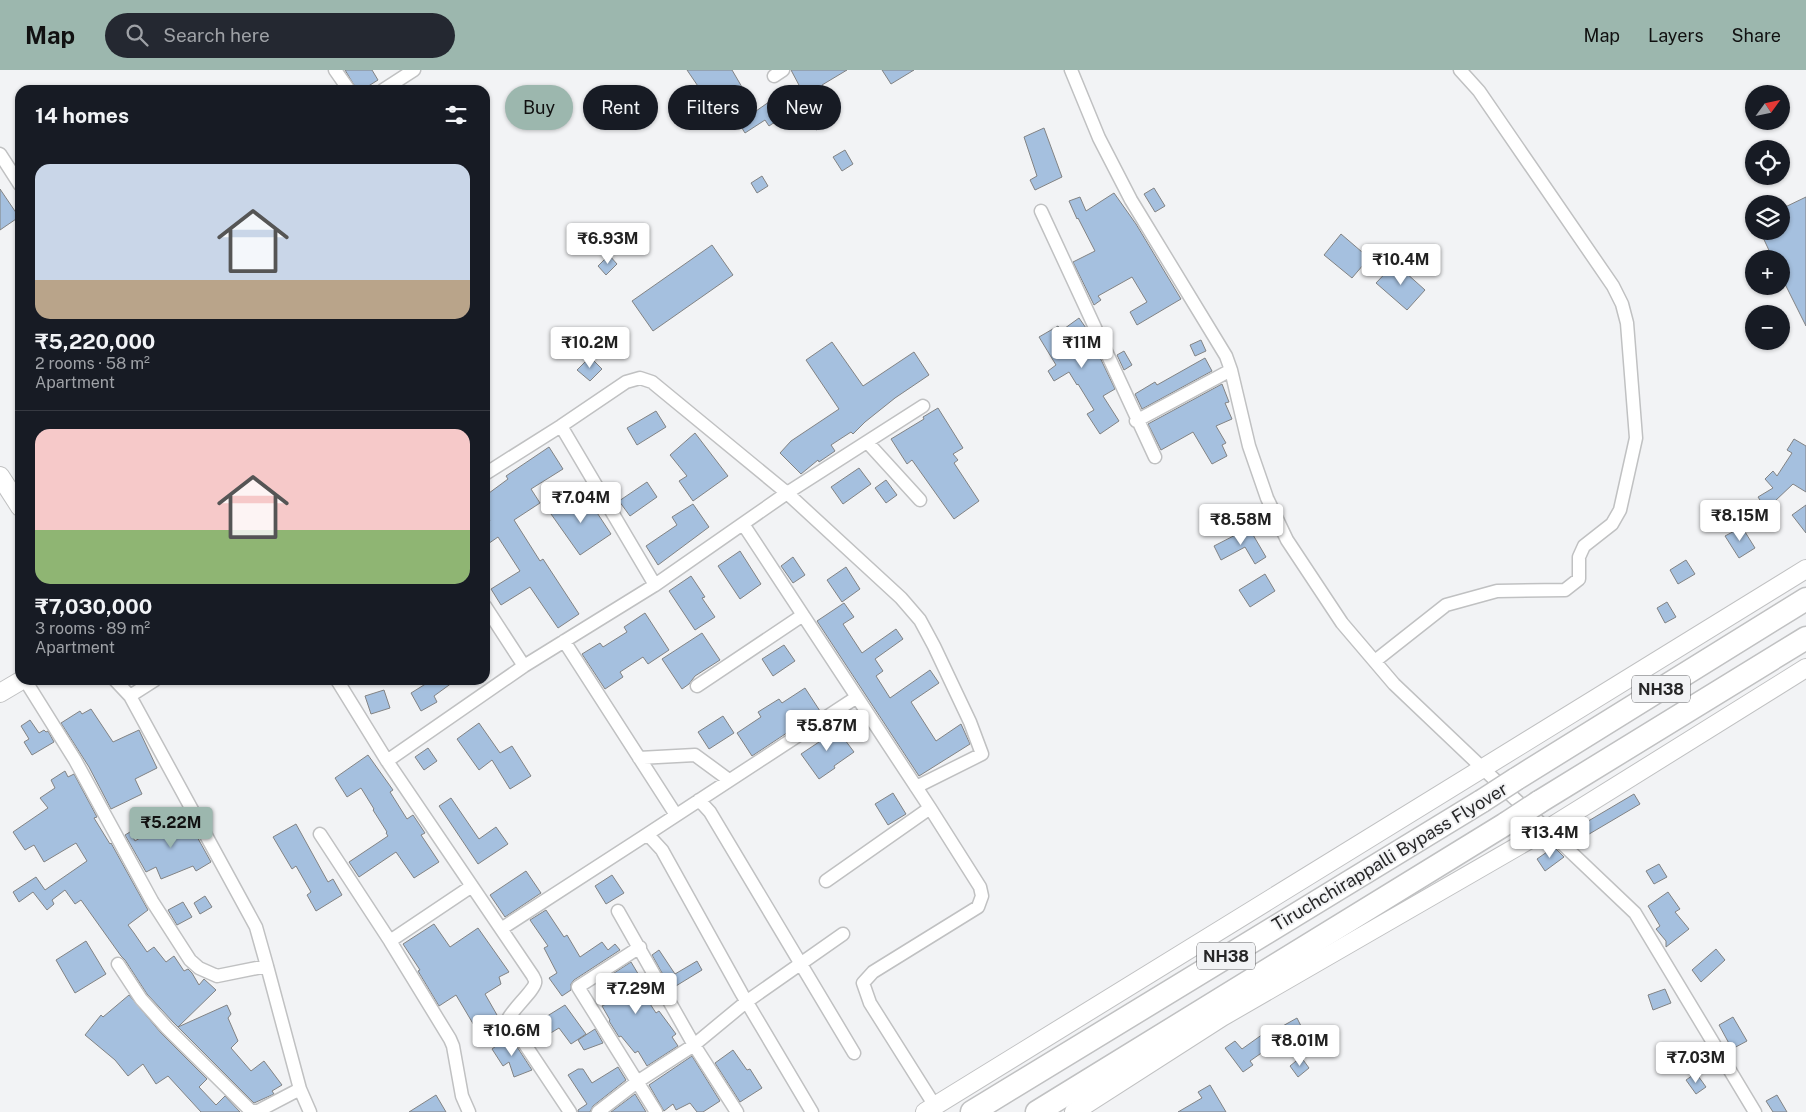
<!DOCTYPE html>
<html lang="en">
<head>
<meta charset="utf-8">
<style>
  body { margin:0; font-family:"Public Sans",sans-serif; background:#242831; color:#f1f3f6; height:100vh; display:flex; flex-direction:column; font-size:19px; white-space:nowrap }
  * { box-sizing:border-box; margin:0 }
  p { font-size:16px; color:#9ea1a6 }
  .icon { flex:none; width:28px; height:28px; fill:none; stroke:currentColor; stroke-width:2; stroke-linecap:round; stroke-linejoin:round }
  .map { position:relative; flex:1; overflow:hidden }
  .side { position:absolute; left:15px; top:15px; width:475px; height:600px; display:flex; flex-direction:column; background:#171b24; border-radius:15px; box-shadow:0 1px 4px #0004 }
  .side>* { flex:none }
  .hud { position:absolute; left:505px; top:15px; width:475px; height:45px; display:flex; gap:10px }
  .needle { width:32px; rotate:57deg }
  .controls { position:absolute; left:1745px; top:15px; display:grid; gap:10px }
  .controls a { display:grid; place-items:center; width:45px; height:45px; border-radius:50%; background:#171b24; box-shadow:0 1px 4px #0004; font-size:25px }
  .price { position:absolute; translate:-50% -42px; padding:0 11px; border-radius:5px; background:#fff; color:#222; font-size:16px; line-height:32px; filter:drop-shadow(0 1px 2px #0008) }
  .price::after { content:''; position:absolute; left:50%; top:30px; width:15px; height:11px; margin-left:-8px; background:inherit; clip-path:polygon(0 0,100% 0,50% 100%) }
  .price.selected { background:#9cb7ae; color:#111 }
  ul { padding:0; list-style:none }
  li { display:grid; align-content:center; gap:10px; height:265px; padding:0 20px }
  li+li { border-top:1px solid #363941 }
  li span { display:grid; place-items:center; height:155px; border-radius:15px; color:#555 }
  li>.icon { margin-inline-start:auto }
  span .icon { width:90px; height:90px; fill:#fffc; stroke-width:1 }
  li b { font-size:21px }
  h2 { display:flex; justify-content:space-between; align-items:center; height:60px; padding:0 20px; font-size:21px }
  .pill { padding:0 18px; border-radius:22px; background:#171b24; box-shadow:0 1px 4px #0004; font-size:18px; line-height:45px }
  .pill.selected { background:#9cb7ae; color:#111 }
  header { display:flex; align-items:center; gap:30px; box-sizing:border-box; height:70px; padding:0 25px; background:#9cb7ae; color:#111 }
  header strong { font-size:24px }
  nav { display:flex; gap:28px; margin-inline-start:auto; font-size:18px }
  .search { width:350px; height:45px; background:#242831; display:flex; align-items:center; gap:12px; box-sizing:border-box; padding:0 18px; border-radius:28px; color:#9ea1a6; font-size:19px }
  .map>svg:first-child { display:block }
</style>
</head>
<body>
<header>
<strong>Map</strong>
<div class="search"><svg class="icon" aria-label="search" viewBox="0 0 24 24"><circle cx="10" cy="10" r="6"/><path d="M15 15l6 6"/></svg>Search here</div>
<nav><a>Map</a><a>Layers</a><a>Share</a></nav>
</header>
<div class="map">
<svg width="1806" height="1042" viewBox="0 0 1806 1042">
  <rect width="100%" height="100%" fill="#f2f3f5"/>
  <path fill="#a5c0df" stroke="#828384" d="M345,0h27l6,10 -16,10h-5z
    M687,0h45l24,41 23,-16 1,2 20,-10 -9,-17h56l-25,15 4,7 -14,8 15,24 -11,6 -13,-22 -11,6 -1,-3 -22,15 -4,-6 -20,13 -15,-24 -9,7 -7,-10 -13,9 -6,-9 11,-8z
    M882,0h32l-23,14z
    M637,19l6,10 -18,11 -7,-10z
    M1044,58l18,49 -27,13 -5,-10 7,-4 -13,-39z
    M845,80l8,14 -11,7 -9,-14z
    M762,106l6,10 -11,7 -6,-10z
    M1154,118l11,18 -10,6 -11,-18z
    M0,119l19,28 -19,13z
    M1114,123l22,31 45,75 -44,26 -7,-13 17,-10 -15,-25 -34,19 3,4 -7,5 -21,-43 22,-11 -17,-33 -1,1 -8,-18 11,-4 6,14z
    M1806,127v129l-25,-50v-17h-8l-13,-28h21v-22z
    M1341,164l28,24 -17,20 -28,-23z
    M712,175l21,30 -80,56 -21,-30z
    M609,185l8,9 -11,11 -8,-9z
    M1395,193l30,27 -18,20 -31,-27z
    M1079,248l7,10 -2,2 11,17 20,42 -12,7 16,25 -19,13 -13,-20 7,-4 -16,-26 -1,1 -8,-13 -15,9 -6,-10 8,-6 -17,-28 19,-11 3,5z
    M1201,270l5,11 -11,5 -5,-11z
    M832,272l31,44 51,-34 15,23 -34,23 -30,24 -12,12 -2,-2 -20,13 4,6 -16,11 -1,-2 -17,14 -21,-21 11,-12 48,-32 -33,-49z
    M1124,281l8,14 -8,5 -7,-15z
    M590,287l12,12 -12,12 -13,-11z
    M1205,288l7,13 -70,38 -7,-15 20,-12 2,3z
    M1222,314l7,18 -4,1 7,16 -16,7 10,17 -4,2 5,11 -15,8 -19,-32 -32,18 -13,-26z
    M938,338l25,40 -10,6 5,6 -4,3 25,38 -25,18 -42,-59 -5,4 -16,-25 33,-20 -1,-2z
    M656,341l10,16 -29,18 -10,-17z
    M695,363l33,43 -35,25 -14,-20 8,-5 -17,-21z
    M1794,369l12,7v46l-13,-8 -18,17 4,7 -10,6 -11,-17 15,-9 -8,-9 8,-8 4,5 15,-23 -5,-3z
    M549,377l14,22 -32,20 9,14 -26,17 26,41 3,-2 36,55 -21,14 -28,-41 -29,18 -10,-16 29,-18 -22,-34 -13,9v-22l5,-3 -5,-9v-16l23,-17 -2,-3z
    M859,398l12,16 -28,20 -12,-17z
    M886,410l11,15 -11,8 -11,-15z
    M647,412l10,15 -27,19 -11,-15z
    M584,423l27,41 -31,21 -29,-41z
    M693,434l16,23 -51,38 -12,-19 31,-21 -5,-8z
    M1806,435v28l-14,-18z
    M1742,457l13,21 -16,10 -14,-22z
    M1249,458l17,29 -11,7 -10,-17 -24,13 -7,-14z
    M740,481l21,33 -21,15 -22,-33z
    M793,487l12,18 -12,8 -12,-17z
    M1686,490l9,14 -17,10 -8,-14z
    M846,497l14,22 -18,13 -15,-22z
    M1265,504l10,17 -25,16 -11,-17z
    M691,506l14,21 -3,1 13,19 -20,13 -26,-39z
    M1667,532l9,15 -11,6 -8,-15z
    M844,533l10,14 -11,7 19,29 34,-24 7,10 -28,20 8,12 -7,5 14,22 40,-28 9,13 -28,19 25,39 25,-17 9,20 -51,32 -102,-155z
    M645,543l24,37 -21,14 -5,-7 -23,15 3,5 -18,12 -23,-35 18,-11 3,4 24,-15 -3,-5z
    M702,563l18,27 -25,16 -6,8 -7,5 -20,-30z
    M784,575l11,16 -22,15 -11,-17z
    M432,610h24l-22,16 3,6 -16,9 -10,-18z
    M805,618l15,23 -68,45 -15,-23 24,-16 -3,-5 21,-13 3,4z
    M384,620l6,18 -19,6 -6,-18z
    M91,639l22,33 26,-12 18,38 -22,11 7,15 -31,15 -22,-42 -28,-44 19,-12 2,3z
    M723,646l11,17 -25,16 -11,-17z
    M30,650l9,13 5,-3 2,2 2,-1 6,11 -22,13 -8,-13 5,-3 -8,-13z
    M479,653l21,30 12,-7 19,30 -21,13 -18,-29 -13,10 -22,-31z
    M829,655l4,5 3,-2 18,24 -20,14 1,2 -16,11 -18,-25 18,-12 -5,-7z
    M428,678l9,13 -13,9 -9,-13z
    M368,685l25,35 -3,2 17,27 6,-4 12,18 -4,2 18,27 -25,16 -18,-26 -37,25 -10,-15 39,-26 -2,-3 1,-1 -14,-22 1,-1 -13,-21 -14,9 -12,-19z
    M65,701l3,6 6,-3 23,43 -3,1 16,26 1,-1 37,67 -20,15 6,8 13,19 7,-5 12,15 8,-6 10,15 4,-2 4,4 7,12 5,-6 12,11 -38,37 49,-22 4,9 -3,4 10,23 -7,7 20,23 13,-10 18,24 -10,6 2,3 -20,9 -81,-81 -26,-28 -22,-34 -4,-4 -40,-56 -6,4 -10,-14 -13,10 2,4 -7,6 -14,-18 -14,10 -6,-10 23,-15 9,13 42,-29 -11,-18 -32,19 -10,-17 -9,5 -12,-18 35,-24 -8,-10 15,-10 -4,-8z
    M893,723l13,21 -18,11 -13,-21z
    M1634,724l6,10 -66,39 -6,-10z
    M451,728l28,41 17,-12 12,17 -30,20 -39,-58z
    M185,745l26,47 -15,9 -3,-5 -32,13 -5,-12 -10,5 -21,-37 5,-3 5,9 13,-8 2,3z
    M296,754l32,58 5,-3 9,16 -26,16 -9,-16 4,-3 -15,-26 -4,3 -19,-32z
    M1554,777l10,10 -19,14 -8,-12z
    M1659,794l8,13 -13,7 -8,-13z
    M526,801l15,22 -36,24 -15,-22z
    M612,805l12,18 -18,11 -11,-18z
    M1668,822l12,17 -5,3 14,17 -23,18v-6l-10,-12 4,-3 -12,-20z
    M205,826l7,11 -12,7 -6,-11z
    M183,832l9,15 -15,8 -9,-15z
    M546,840l18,27 3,-2 13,22 22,-15 6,8 7,-6 5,6 -46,30 -3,4v6l-9,6 -13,-18 8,-5 -13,-25 4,-2 -18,-26z
    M434,854l16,23 28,-19 31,44 -10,5 2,7 -16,10 12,21 -22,12 -19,-32 -17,11 -21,-35 2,-1 -17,-26z
    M86,871l20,33 -31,19 -19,-33z
    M1716,879l9,11 -24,22 -9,-12z
    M659,880l16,24 22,-13 5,9 -31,19 -19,-34z
    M631,892l15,25 -5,3 15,23 3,-2 17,23 -4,3 6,9 -31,20 -9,-15 -3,2 -14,-17 -2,1 -10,-16 1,-1 -8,-14 6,-3 -11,-19z
    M1665,919l6,14 -18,7 -5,-15z
    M129,925l32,38 46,46 -8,8 17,18 9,-9 15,16h-39l-33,-36 -12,8 -13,-20 -15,12 -13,-16 -30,-25 16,-20 2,2z
    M565,935l21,29 -15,10 -12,-16 -15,9 -8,-14z
    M1733,947l14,24 -15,8 -13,-24z
    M1297,948l10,20 -14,8 -6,-11 -37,26 3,4 -10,7 -18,-24 10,-7 7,8 28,-20 2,3z
    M595,959l8,14 -19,7 -6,-10z
    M510,966l22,34 -18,7 -5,-15 -6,4 -11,-17z
    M733,980l14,20 3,-1 12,19 -22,14 -25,-39z
    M692,986l28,45 -17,11h-6l-7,-9 -14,7 -3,-6 -9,7 -15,-26z
    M1301,987l8,11 -11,9 -8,-11z
    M618,997l8,13 -33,26 -3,6h-12v-2l9,-6 -19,-29 10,-6h5l9,14z
    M1696,1003l10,14 -10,7 -10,-14z
    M1210,1015l16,27h-48l24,-14 -4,-6z
    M635,1024l11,18h-35z
    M436,1025l10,17h-37z
    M1777,1025l10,17h-14l-7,-11z"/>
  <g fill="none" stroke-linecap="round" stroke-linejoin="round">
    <g stroke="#c0c1c2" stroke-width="15">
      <path id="street" d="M335,0l14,20
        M1071,0l28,68 32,62 95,156 5,14 18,76 18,52 20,42 55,83 52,61 241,229 120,199
        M774,6l9,-6
        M383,20l31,-20
        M0,84l20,31
        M1041,141l114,246
        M1136,351l95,-51
        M561,356l94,159
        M868,373l52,57
        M485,404l76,-48 65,-44 14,-4 12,4 135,111 114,105 19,22 14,26 36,76 12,32 -66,33
        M743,454l187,284 50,79 2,9 -4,11 -105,65 -10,11 7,20 65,103
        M485,536l39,60
        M564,571l112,174
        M1375,591l71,-56 51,-14 68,-1 14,-11v-22l5,-11 28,-22 8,-14 16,-72 -9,-115 -5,-19 -9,-18 -134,-195 -19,-21
        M25,610l50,80 77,141 38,59 9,8 18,8 50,-10 33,123 10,23
        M115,610l15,16 25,-16
        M337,610l50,81 146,215c1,3 3,4 2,7 -1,7 -22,26 -27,36l62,93
        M697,616l106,-71
        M130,626l126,231 11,39
        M639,688l56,-3 34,25
        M387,691l137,-95 131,-81 132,-92 136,-87
        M699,730l11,12 144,241
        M320,764l70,107 60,98 3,7 9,50 7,16
        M643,767l214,-140
        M826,811l104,-73
        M618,841l76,134 43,67
        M501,859l142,-92h7l12,13 80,144 70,118
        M390,871l82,-55
        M640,877l-62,40 78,125
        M118,894l23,35 26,29 84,83h7l42,-22
        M598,1042l39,-30 57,-37 52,-43 97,-68"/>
    </g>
    <g stroke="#c0c1c2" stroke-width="20">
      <path id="secondary" d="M0,406l20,31
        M0,623l22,-13
        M925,1042l881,-543
        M1074,1042l148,-95 324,-187 260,-162"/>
    </g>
    <g stroke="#c0c1c2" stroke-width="25">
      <path id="highway" d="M1516,709l290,-180
        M1539,732l267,-164
        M972,1042l510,-311
        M1037,1042l470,-289"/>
    </g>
    <use href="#street" stroke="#fff" stroke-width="12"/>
    <use href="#secondary" stroke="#fff" stroke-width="18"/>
    <use href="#highway" stroke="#fff" stroke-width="22"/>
    <g stroke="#c0c1c2" stroke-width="25" stroke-linecap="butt">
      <path id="highway-bridge" d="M1482,731l34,-22
        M1507,753l32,-21"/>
    </g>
    <use href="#highway-bridge" stroke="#fff" stroke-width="22"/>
  </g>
  <g text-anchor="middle" stroke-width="4" stroke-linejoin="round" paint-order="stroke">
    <g fill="#f2f3f5" stroke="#646466" stroke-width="1">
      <rect x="1632" y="605.5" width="58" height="27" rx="4"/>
      <rect x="1197" y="872.5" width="58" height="27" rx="4"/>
    </g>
    <g font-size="16" font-weight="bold" fill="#272728">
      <text x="1661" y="625">NH38</text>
      <text x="1226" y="892">NH38</text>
    </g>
    <g font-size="18" fill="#272728" stroke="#f2f3f5">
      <text transform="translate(1390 787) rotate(-31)" y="6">Tiruchchirappalli Bypass Flyover</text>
    </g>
  </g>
</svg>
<div class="controls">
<a><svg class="needle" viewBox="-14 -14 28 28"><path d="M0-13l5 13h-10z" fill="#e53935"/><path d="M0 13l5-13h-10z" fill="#9ea1a6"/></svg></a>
<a><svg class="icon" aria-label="locate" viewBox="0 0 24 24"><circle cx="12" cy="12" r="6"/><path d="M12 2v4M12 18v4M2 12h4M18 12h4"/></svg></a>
<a><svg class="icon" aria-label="layers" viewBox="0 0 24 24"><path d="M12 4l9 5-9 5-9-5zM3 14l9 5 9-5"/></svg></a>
<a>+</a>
<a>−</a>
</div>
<b class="price" style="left:608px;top:195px">₹6.93M</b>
<b class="price" style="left:1401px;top:216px">₹10.4M</b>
<b class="price" style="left:590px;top:299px">₹10.2M</b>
<b class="price" style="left:1082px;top:299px">₹11M</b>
<b class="price" style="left:581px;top:454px">₹7.04M</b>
<b class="price" style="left:1740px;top:472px">₹8.15M</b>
<b class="price" style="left:1241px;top:476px">₹8.58M</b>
<b class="price" style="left:827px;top:682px">₹5.87M</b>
<b class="price selected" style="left:171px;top:779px">₹5.22M</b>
<b class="price" style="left:1550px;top:789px">₹13.4M</b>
<b class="price" style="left:636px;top:945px">₹7.29M</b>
<b class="price" style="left:512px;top:987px">₹10.6M</b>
<b class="price" style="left:1300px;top:997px">₹8.01M</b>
<b class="price" style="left:1696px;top:1014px">₹7.03M</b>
<div class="hud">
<a class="pill selected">Buy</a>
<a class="pill">Rent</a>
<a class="pill">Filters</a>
<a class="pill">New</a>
</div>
<section class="side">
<h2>14 homes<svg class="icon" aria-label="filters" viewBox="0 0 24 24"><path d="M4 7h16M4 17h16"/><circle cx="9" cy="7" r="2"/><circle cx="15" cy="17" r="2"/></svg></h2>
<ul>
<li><span style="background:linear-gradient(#c9d6e8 75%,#b9a48a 0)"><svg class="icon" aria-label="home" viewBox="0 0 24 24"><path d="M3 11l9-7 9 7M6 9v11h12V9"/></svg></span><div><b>₹5,220,000</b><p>2 rooms · 58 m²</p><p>Apartment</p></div></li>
<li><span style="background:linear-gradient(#f6c9c9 65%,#8fb573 0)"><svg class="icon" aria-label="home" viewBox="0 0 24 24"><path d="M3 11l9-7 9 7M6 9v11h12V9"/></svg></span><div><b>₹7,030,000</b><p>3 rooms · 89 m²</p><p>Apartment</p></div></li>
</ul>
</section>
</div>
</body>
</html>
